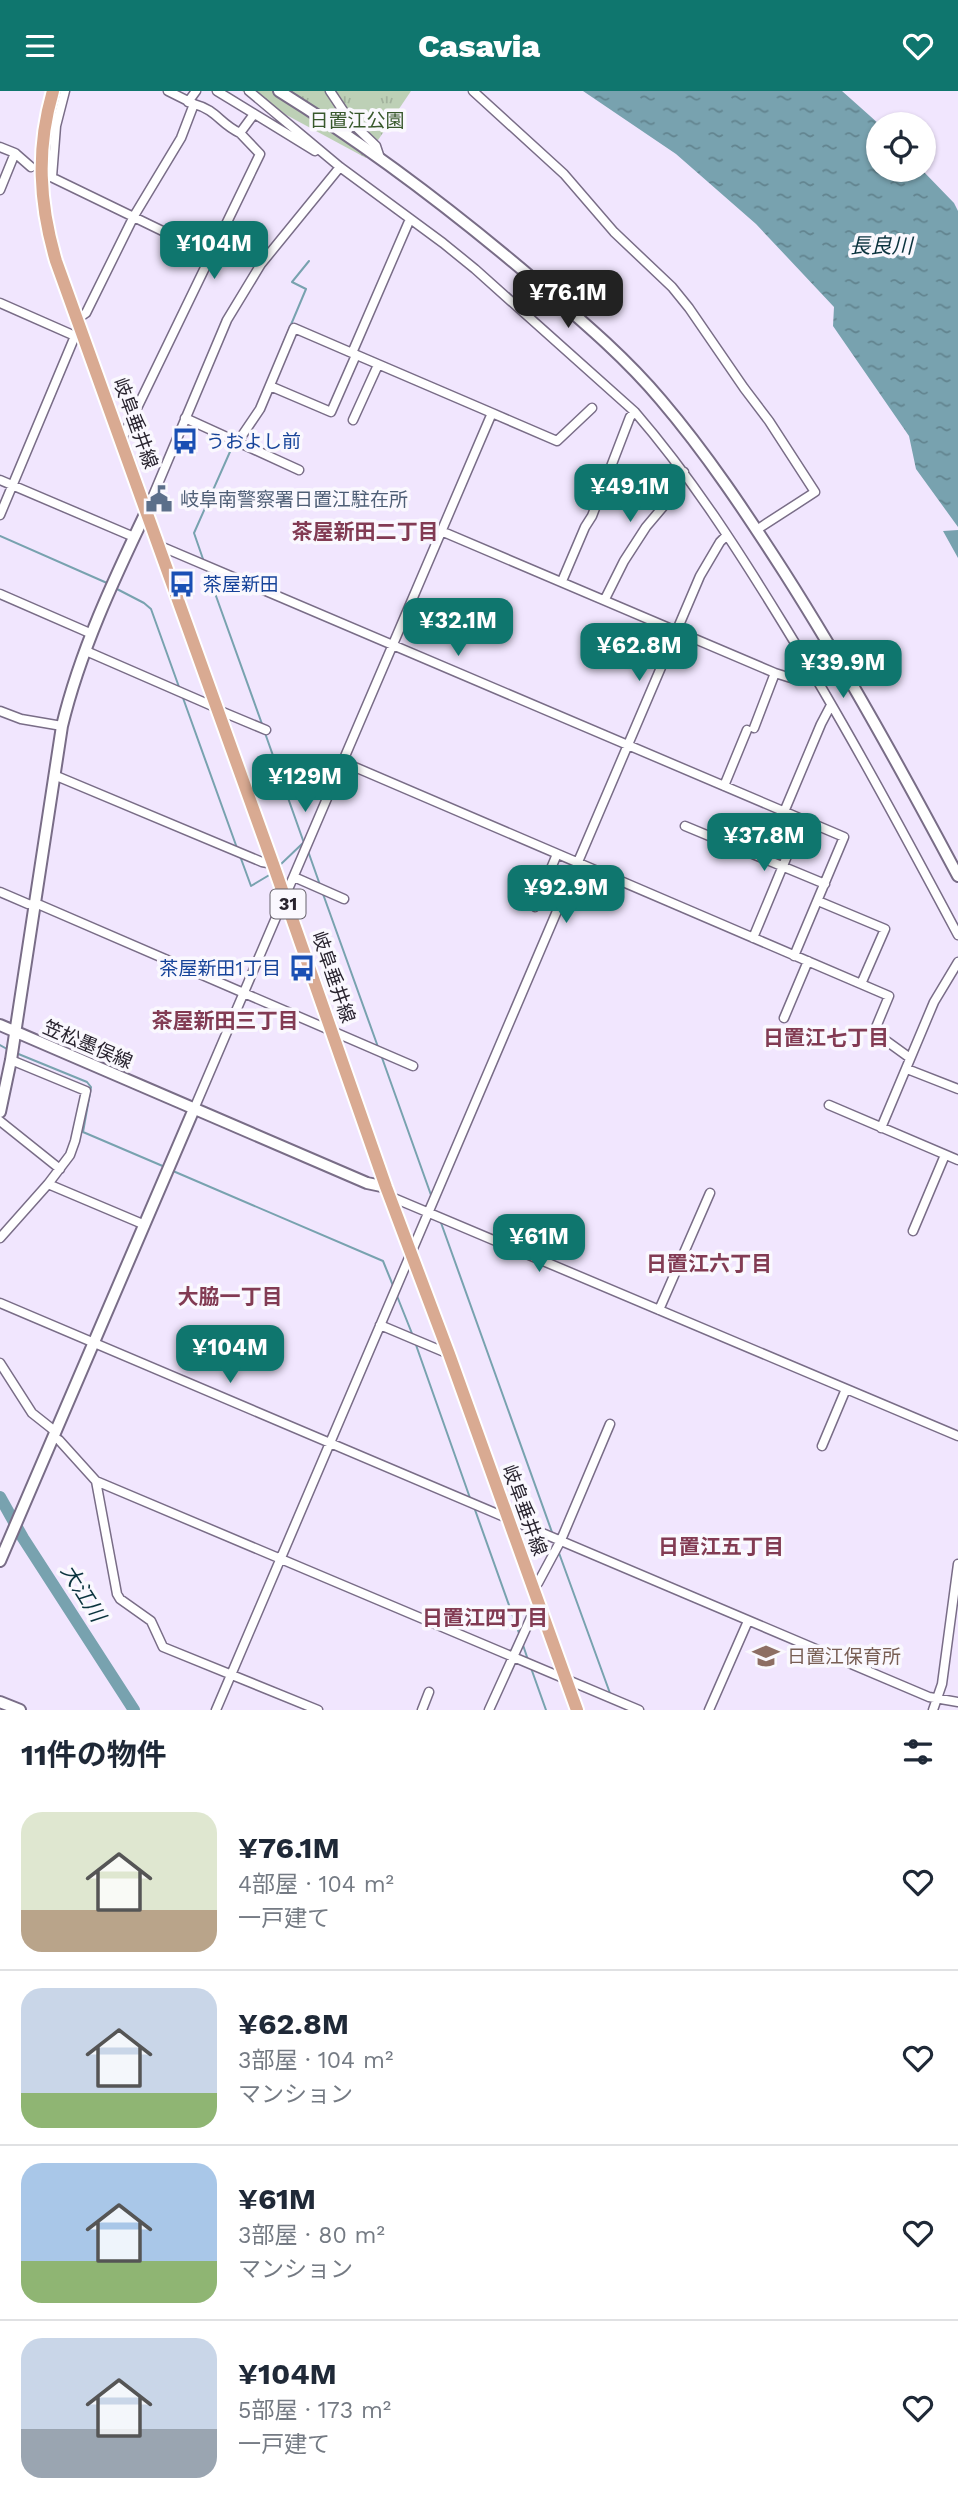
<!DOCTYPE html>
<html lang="ja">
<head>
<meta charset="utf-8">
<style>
  body { margin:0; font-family:"Work Sans","Noto Sans JP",sans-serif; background:#f2f2f3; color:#1f2937; height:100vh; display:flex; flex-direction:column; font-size:26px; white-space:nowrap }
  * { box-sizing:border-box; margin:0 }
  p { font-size:23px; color:#747a83 }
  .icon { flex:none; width:38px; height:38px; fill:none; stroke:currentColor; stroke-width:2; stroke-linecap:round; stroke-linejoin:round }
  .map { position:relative; height:1619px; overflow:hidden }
  .drawer { display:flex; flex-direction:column; background:#fff; flex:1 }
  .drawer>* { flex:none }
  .buttons { position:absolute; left:866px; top:21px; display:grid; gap:14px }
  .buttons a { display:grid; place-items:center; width:70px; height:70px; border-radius:50%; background:#fff; box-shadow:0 2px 5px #0004; font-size:35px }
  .price { position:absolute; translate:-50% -60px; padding:0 16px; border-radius:14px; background:#0f766e; color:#fff; font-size:23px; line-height:46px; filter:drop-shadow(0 2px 4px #0008) }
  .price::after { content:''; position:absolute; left:50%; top:42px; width:21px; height:16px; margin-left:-10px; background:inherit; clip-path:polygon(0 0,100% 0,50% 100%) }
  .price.on { background:#222; color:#fff }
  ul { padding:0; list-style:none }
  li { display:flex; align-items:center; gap:21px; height:175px; padding:0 21px }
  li+li { border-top:2px solid #e0e1e3 }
  li span { display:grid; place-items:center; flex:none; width:196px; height:140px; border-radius:21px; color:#555 }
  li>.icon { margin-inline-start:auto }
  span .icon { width:84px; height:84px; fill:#fffc; stroke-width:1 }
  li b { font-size:30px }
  h2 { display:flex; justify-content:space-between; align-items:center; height:84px; padding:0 21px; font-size:30px }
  header { display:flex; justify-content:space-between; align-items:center; height:91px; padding:0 21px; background:#0f766e; color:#fff; font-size:32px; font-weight:800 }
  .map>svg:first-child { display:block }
</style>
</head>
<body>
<header><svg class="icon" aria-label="menu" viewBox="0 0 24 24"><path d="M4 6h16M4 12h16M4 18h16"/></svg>Casavia<svg class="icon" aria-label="heart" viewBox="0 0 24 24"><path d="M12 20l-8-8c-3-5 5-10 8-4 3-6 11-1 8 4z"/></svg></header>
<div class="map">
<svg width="958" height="1619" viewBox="0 0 958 1619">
  <defs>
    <pattern id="park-tufts" width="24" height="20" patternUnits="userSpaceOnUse" patternTransform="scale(1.75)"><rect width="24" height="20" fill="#bdd0b6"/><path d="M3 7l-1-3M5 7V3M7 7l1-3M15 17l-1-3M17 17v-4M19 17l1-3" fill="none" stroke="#a2b29d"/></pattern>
    <pattern id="water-ripples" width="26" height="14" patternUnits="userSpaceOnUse" patternTransform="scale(1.75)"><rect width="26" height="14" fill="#78a2af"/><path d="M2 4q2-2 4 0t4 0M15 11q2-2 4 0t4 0" fill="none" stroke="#62848f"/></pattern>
  </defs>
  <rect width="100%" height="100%" fill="#f1e6fe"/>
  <path fill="url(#park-tufts)" d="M242,0h169l-45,67z"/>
  <path fill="url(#water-ripples)" d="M583,0h259l37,33 -1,46h44l32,33 4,8v316l-42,-58 -7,-33 -76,-110 1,-19 -78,-83 -80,-70z
    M958,439v28l-15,-27z"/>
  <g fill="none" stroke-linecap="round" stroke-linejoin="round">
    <path stroke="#78a2af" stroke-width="2" d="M282,255l24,-57 -14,-7 17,-21
      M0,445l107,47
      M203,468l-9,-26 39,-88
      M207,480l55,153
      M115,497l29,15 7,6 28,78
      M183,607l54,150
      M265,642l39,110
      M308,760l12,34
      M240,765l11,30 20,-12
      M280,774l23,-22
      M323,803l55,153
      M0,954l7,4
      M16,962l71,29 4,5 -8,45 82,35
      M381,964l50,140
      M173,1080l210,90 11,27
      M440,1129l113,315
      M397,1205l16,40
      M416,1254l54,153
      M474,1416l46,129
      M559,1462l52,143
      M523,1554l5,15
      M531,1577l15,42"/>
    <path stroke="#78a2af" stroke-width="12" d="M0,1406l23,41 111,172"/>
    <g stroke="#796d87" stroke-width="11">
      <path id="street" d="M168,0l26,13
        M217,0l98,60
        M249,0l91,76 103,76 32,26 160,143c57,66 103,138 149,213 62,101 118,205 174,310
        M330,0l20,30 26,25 4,12
        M473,0l91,83 50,58 58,55 17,21 55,80 25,33 46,71 -54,35
        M188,11l8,-11
        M0,56l15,6 16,14
        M49,85l128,62
        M52,86l4,-51 9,-35
        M0,99l15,-37
        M0,212l75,33
        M77,228l9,-6 48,-97 47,-78 13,-34c23,6 26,20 46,29l14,-19
        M270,295l61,26 25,-57
        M492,322l65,28 35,-33
        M185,327l114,52
        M353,329l25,-55
        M122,348l138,-285 -20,-21
        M237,352l23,-34 34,-81 58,25
        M0,389l134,57
        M147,419l80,-190 34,-56 79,-97
        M0,424l75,-179 7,-1
        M441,440l334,142 16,5 16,-16
        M160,455l684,291 -50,119
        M562,490l23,-54 7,-11 38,-99 5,-5
        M0,503l92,40
        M605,508l19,-38 22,-34 27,-32 6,-17 5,-6
        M86,560l131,57
        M218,619l48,20
        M0,620l21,8 41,7
        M754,637l21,-55
        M343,671l546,234 -15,36 36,26
        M54,684l208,87 11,2
        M724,695l23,-56
        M784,721l37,-88 10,-19
        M685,735l140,58
        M294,786l50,22
        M0,801l28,12 12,1 373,161
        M818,810l67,28 -24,55
        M535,816l22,-53
        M753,847l49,-118
        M784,927l24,-57
        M907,978l51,20
        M829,1014l129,55
        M194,1018l298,-696 -140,-60 58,-134
        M0,1030l60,48
        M881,1037l53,-126 24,-40
        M48,1093l97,41
        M389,1105l569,240
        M913,1140l32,-76
        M0,1147l48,-54 22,-29 5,-14 11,-50 -75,-31
        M0,1212l929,394 29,5
        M659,1219l51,-117
        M380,1234l69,29
        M0,1272l32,50 24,19
        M53,1346l6,3 37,41 543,229
        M822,1355l24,-57
        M96,1390l21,113 3,5 31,22 12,26 155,63
        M532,1496l6,-4 23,-43 49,-116
        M216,1619l484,-1134 20,-34 7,-7
        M422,1619l7,-18
        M489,1619l49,-108
        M709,1619l39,-89
        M933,1619l9,-26 16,-120"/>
    </g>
    <g stroke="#796d87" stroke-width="14">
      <path id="secondary" d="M279,0c92,57 177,122 259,192 43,37 87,74 123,117 46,54 85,113 123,172 63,99 119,201 174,304
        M0,934l367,158 19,4
        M0,1021l11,-52 51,-334c18,-75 52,-147 85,-216
        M0,1470l194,-452
        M0,1611l20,8"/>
    </g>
    <g stroke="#fff" stroke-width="16">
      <path id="primary" d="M53,0c-17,58 -14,112 3,170l217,603 113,323 63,167 128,356"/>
    </g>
    <use href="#street" stroke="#fff" stroke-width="8"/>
    <use href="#secondary" stroke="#fff" stroke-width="10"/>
    <use href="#primary" stroke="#d9aa92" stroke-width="12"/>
  </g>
  <defs>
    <g id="bus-bare" transform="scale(2.1)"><path d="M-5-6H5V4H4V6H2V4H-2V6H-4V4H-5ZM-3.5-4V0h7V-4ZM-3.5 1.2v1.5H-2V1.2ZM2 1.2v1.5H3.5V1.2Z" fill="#1a4fb4" stroke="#faf8fe" stroke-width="2.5" paint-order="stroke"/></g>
    <g id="civic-bare" transform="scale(2.1)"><path d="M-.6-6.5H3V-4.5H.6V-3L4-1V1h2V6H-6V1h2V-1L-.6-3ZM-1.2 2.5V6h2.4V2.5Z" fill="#5c6f8a" stroke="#faf8fe" stroke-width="2.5" paint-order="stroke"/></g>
    <g id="school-bare" transform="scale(2.1)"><path d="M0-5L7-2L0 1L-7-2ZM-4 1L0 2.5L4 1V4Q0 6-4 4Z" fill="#8d6e63" stroke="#faf8fe" stroke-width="2.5" paint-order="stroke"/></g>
  </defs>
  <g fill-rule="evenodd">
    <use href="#bus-bare" x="185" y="350"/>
    <use href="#civic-bare" x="159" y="408"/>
    <use href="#bus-bare" x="182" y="493"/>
    <use href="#bus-bare" x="302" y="877"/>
    <use href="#school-bare" x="766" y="1565"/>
  </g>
  <g text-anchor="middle" stroke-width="7" stroke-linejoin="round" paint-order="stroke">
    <rect fill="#faf8fe" stroke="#67636c" stroke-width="2" x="270.5" y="798.5" width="35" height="29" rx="5"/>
    <g font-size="18" font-weight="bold" fill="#28232e">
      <text x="288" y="819">31</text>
    </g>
    <g font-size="19" fill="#38582c" stroke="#faf8fe">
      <text x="357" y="36">日置江公園</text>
    </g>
    <g font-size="19" fill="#28232e" stroke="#faf8fe">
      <text transform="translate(136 332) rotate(70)" y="7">岐阜垂井線</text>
      <text transform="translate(334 886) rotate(71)" y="7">岐阜垂井線</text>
      <text transform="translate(88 953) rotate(23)" y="7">笠松墨俣線</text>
      <text transform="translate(525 1419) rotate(70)" y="7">岐阜垂井線</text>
    </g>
    <g font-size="19" fill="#164399" stroke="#faf8fe" text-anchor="start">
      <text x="206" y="357">うおよし前</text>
      <text x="203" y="500">茶屋新田</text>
      <text x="281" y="884" text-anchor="end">茶屋新田1丁目</text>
    </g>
    <g font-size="19" fill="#4e5e75" stroke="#faf8fe" text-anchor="start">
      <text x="180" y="415">岐阜南警察署日置江駐在所</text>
    </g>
    <g font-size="19" fill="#785e54" stroke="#faf8fe" text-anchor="start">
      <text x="787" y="1572">日置江保育所</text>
    </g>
    <g font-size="21" font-style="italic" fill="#0a333e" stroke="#faf8fe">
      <text x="881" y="162">長良川</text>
      <text transform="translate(83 1502) rotate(58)" y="7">大江川</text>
    </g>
    <g font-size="21" font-weight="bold" fill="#823b53" stroke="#faf8fe">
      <text x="365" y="448">茶屋新田二丁目</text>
      <text x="225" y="937">茶屋新田三丁目</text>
      <text x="826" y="954">日置江七丁目</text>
      <text x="709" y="1180">日置江六丁目</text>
      <text x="230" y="1213">大脇一丁目</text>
      <text x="721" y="1463">日置江五丁目</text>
      <text x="485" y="1534">日置江四丁目</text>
    </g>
  </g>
</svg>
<div class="buttons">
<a><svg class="icon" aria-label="locate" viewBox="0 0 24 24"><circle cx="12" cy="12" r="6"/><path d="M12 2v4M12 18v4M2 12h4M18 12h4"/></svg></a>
</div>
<b class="price" style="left:214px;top:190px">¥104M</b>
<b class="price on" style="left:568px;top:239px">¥76.1M</b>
<b class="price" style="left:630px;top:433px">¥49.1M</b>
<b class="price" style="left:458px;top:567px">¥32.1M</b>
<b class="price" style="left:639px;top:592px">¥62.8M</b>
<b class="price" style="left:843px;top:609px">¥39.9M</b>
<b class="price" style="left:305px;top:723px">¥129M</b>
<b class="price" style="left:764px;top:782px">¥37.8M</b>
<b class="price" style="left:566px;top:834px">¥92.9M</b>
<b class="price" style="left:539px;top:1183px">¥61M</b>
<b class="price" style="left:230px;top:1294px">¥104M</b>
</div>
<section class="drawer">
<h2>11件の物件<svg class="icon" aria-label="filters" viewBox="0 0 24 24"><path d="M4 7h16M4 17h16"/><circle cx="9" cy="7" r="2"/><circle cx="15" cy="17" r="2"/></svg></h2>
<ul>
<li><span style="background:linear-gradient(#dfe7d0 70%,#b9a48a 0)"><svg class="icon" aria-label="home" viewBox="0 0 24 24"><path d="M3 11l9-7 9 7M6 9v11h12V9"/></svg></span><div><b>¥76.1M</b><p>4部屋 · 104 m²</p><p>一戸建て</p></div><svg class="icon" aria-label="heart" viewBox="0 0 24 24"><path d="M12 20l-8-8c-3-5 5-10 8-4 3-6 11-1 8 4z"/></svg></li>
<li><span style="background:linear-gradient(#c9d6e8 75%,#8fb573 0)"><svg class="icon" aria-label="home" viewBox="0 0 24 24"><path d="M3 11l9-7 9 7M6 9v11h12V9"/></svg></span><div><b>¥62.8M</b><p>3部屋 · 104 m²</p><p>マンション</p></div><svg class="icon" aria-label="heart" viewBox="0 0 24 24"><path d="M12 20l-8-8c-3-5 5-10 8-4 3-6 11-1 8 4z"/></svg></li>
<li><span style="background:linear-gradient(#a9c7e8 70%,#8fb573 0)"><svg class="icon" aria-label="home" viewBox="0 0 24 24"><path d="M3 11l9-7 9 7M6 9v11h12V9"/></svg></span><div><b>¥61M</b><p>3部屋 · 80 m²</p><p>マンション</p></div><svg class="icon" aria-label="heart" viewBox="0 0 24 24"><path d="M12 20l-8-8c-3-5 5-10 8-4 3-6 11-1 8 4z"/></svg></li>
<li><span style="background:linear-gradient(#c9d6e8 65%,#9aa5b1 0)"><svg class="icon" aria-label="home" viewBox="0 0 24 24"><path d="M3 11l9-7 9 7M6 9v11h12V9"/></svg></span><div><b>¥104M</b><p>5部屋 · 173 m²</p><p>一戸建て</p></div><svg class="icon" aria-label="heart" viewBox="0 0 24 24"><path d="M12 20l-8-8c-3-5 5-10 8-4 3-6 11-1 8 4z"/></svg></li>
</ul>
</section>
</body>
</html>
